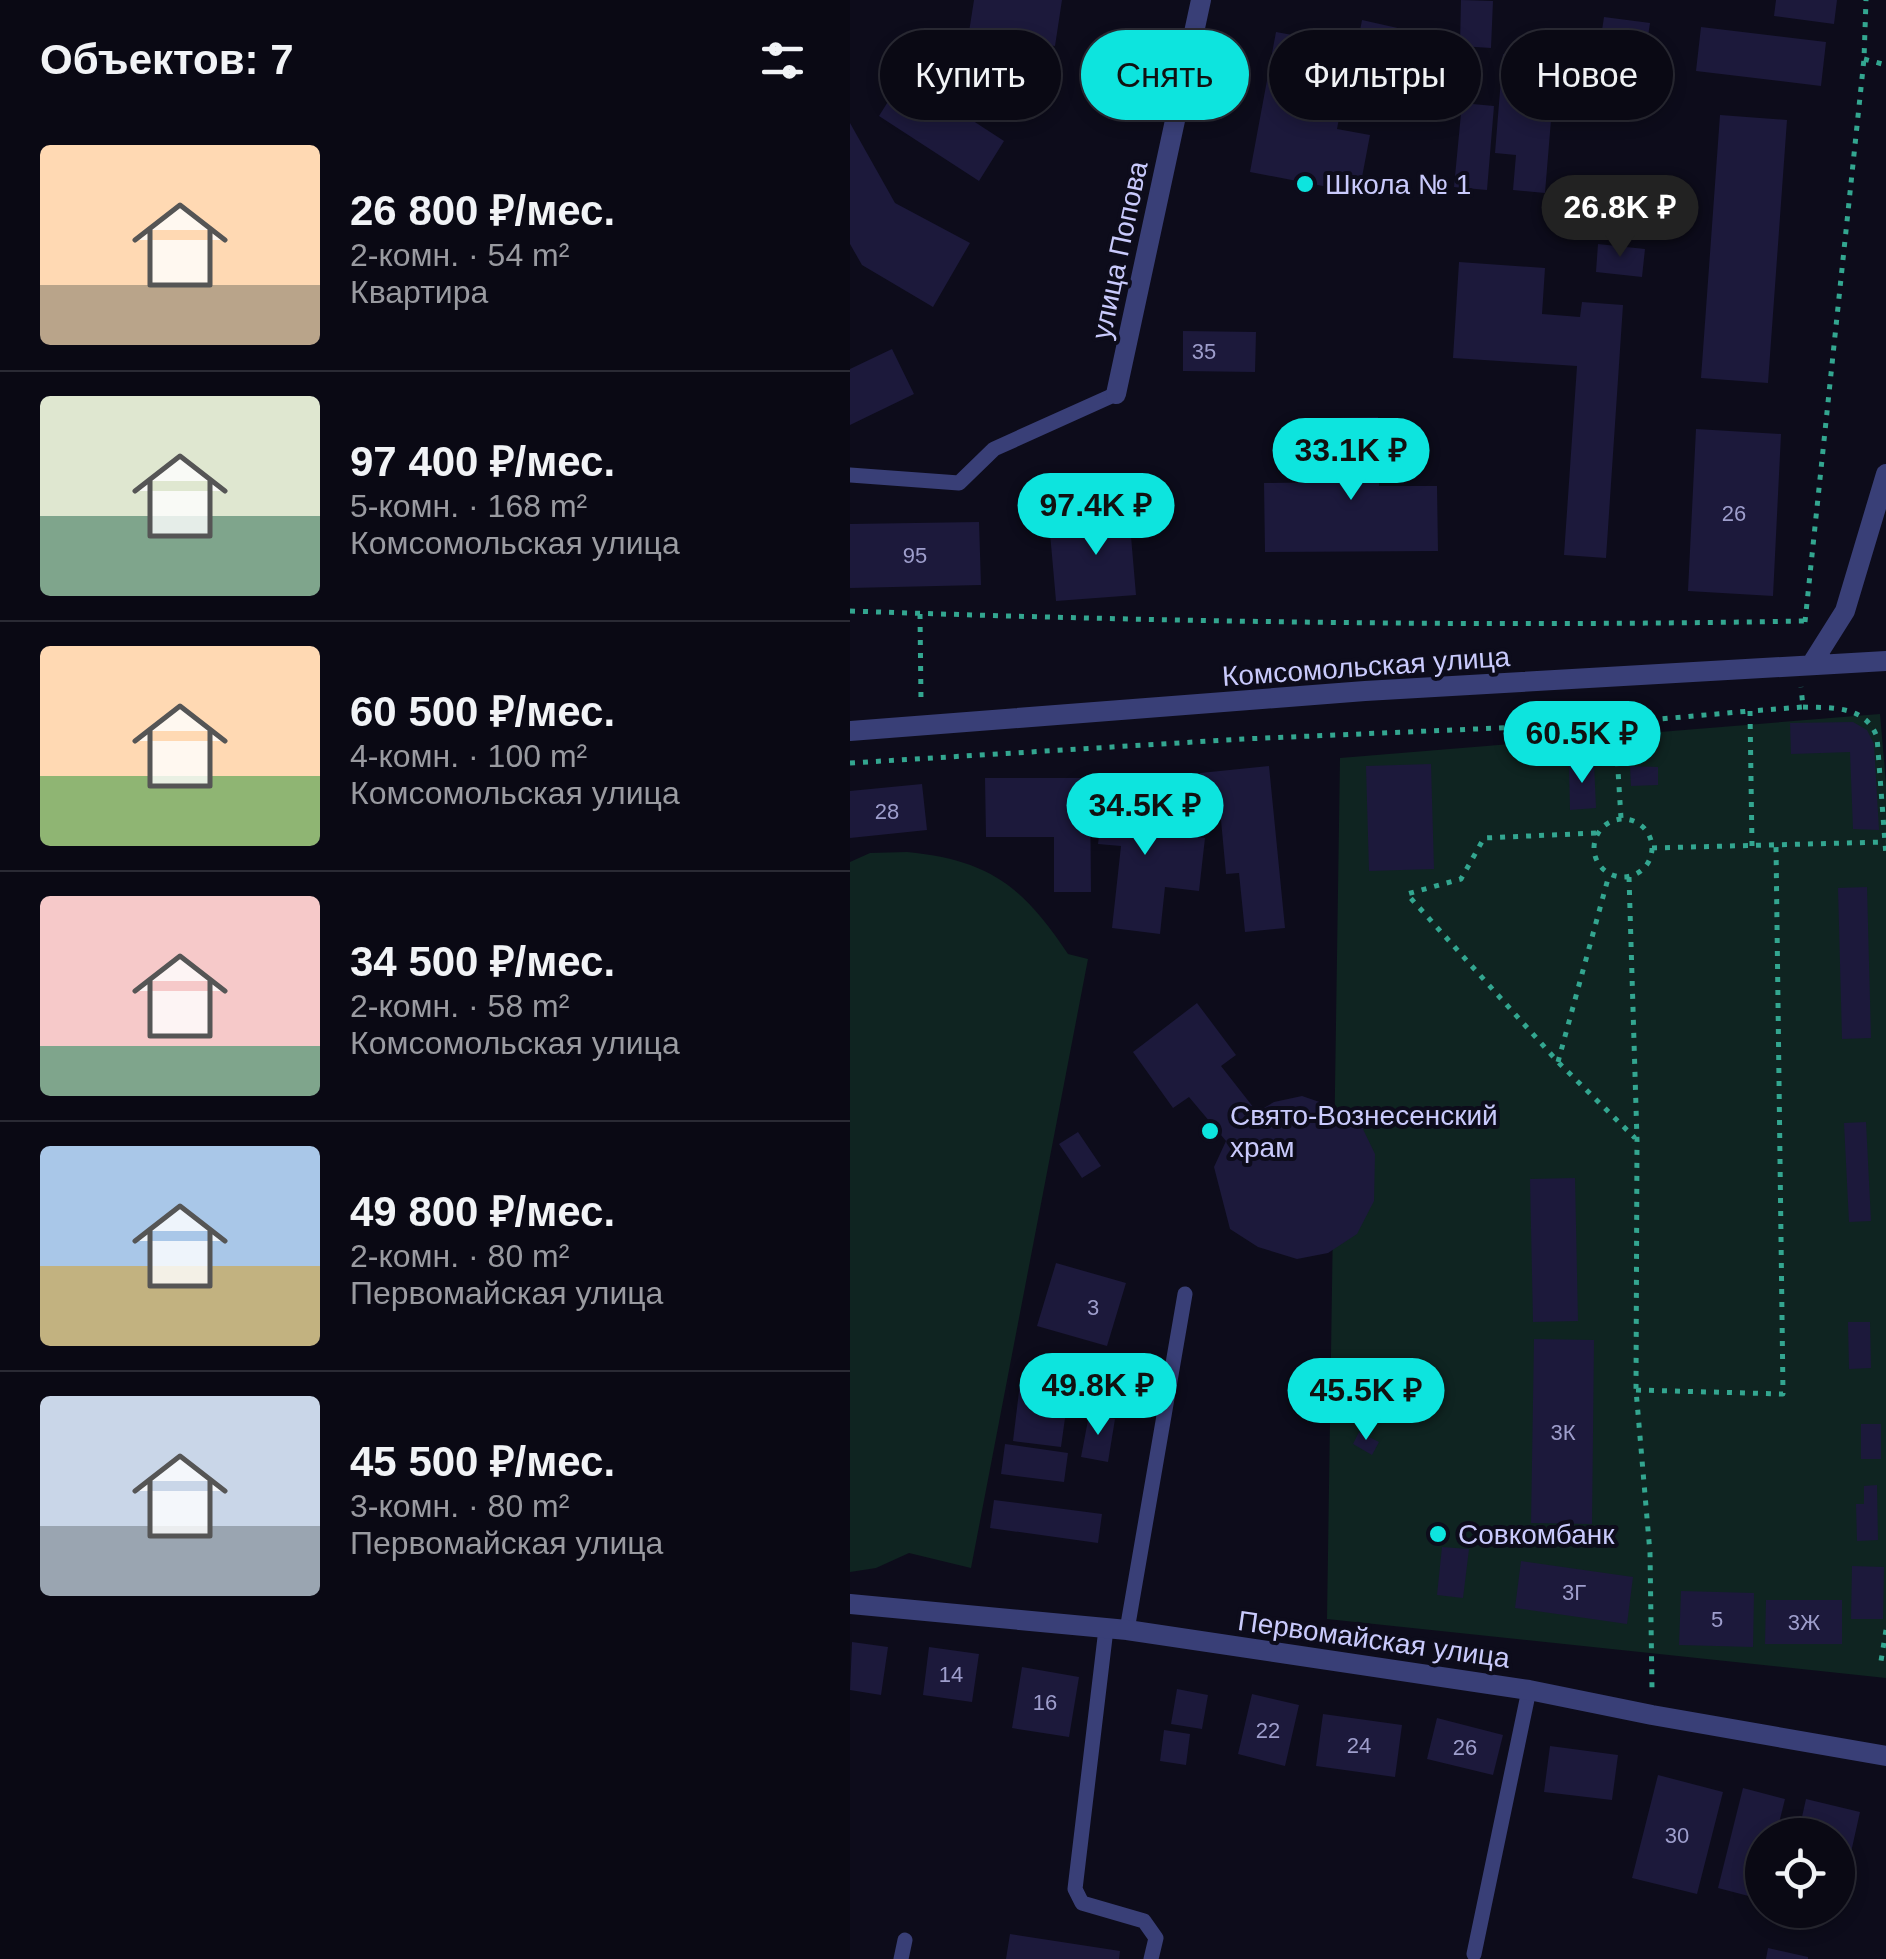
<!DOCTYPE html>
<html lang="ru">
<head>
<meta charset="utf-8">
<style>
  body { margin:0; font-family:Arial,sans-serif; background:#181722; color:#f1f3f6; height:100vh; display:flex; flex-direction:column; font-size:38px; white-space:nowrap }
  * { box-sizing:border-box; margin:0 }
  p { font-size:32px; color:#999aa0 }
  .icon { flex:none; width:55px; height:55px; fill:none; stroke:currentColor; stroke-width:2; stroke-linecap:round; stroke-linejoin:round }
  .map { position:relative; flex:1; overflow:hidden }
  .details { display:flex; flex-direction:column; background:#0a0914; width:850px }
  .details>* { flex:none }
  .guide { position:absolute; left:30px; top:30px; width:855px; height:90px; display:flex; gap:20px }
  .buttons { position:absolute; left:895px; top:1818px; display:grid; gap:20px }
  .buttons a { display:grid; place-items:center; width:110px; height:110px; border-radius:50%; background:#0a0914; box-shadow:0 5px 15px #0003,0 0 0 2px #2a2a34; font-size:50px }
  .price { position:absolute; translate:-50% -85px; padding:0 22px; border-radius:35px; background:#0de4de; color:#111; font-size:32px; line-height:65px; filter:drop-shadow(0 2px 5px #0008) }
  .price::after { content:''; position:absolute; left:50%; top:60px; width:30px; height:22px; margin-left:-15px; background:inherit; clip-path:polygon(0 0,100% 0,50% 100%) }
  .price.current { background:#222; color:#fff }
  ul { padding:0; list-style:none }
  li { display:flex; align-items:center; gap:30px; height:250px; padding:0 40px }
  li+li { border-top:2px solid #2a2a34 }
  li span { display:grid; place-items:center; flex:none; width:280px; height:200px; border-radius:10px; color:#555 }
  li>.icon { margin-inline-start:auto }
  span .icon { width:120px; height:120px; fill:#fffc; stroke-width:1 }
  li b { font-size:42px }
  h2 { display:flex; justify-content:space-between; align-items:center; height:120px; padding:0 40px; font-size:42px }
  .pill { padding:0 35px; border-radius:45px; background:#0a0914; box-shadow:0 5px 15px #0003,0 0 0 2px #2a2a34; font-size:35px; line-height:90px }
  .pill.current { background:#0de4de; color:#111 }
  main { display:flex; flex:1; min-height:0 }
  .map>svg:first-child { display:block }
</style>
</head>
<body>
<main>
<section class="details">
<h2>Объектов: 7<svg class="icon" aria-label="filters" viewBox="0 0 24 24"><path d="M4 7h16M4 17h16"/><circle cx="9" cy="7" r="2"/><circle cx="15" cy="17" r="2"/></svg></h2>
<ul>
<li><span style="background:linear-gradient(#ffd9b3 70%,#b9a48a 0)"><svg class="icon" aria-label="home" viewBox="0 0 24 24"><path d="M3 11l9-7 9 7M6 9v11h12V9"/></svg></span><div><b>26 800 ₽/мес.</b><p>2-комн. · 54 m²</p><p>Квартира</p></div></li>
<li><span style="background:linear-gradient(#dfe7d0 60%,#7fa58c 0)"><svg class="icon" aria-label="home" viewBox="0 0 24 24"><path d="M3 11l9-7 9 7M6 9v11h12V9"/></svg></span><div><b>97 400 ₽/мес.</b><p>5-комн. · 168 m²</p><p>Комсомольская улица</p></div></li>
<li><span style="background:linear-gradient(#ffd9b3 65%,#8fb573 0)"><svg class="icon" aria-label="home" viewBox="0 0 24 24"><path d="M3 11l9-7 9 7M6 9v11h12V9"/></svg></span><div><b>60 500 ₽/мес.</b><p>4-комн. · 100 m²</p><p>Комсомольская улица</p></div></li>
<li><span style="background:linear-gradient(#f6c9c9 75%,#7fa58c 0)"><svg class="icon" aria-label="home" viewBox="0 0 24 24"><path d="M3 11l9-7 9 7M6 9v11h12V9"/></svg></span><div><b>34 500 ₽/мес.</b><p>2-комн. · 58 m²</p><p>Комсомольская улица</p></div></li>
<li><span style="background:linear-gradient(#a9c7e8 60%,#c2b280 0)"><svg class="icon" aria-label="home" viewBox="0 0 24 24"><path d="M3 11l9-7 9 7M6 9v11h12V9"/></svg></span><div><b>49 800 ₽/мес.</b><p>2-комн. · 80 m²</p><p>Первомайская улица</p></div></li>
<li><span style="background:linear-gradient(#c9d6e8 65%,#9aa5b1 0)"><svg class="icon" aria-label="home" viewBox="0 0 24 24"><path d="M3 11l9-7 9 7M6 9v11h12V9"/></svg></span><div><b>45 500 ₽/мес.</b><p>3-комн. · 80 m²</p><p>Первомайская улица</p></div></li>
</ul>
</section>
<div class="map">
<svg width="1036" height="1959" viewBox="0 0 1036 1959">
  <rect width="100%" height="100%" fill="#0d0c1b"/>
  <path fill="#0f2421" d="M1030,714l6,69v895l-559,-59 13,-861z
    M57,852c82,8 116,34 161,102l20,5 -117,609 -62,-15 -33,15 -26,4v-710l20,-9z"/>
  <path fill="#1c193b" d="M124,0h88l-7,46 -86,-14z
    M611,0l32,1 -2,47 -31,-2z
    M926,0h61l-3,24 -60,-8z
    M754,17l46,6 -6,40 -46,-6z
    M512,20l40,9 -6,26 -39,-9z
    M851,27l125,15 -5,44 -125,-15z
    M426,32l77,14 -16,83 33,6 -11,58 -109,-21z
    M653,54l53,5 -11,134 -32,-3 3,-35 -21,-2z
    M54,76l100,65 -25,40 -100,-65z
    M612,103l32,3 -7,84 -33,-3z
    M870,115l67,5 -19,263 -67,-5z
    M0,123l45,80 75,40 -37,64 -71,-42 -12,-21z
    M748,244l47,5 -3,28 -46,-5z
    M609,262l86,6 -3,46 38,3 2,-15 41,3 -17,253 -42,-3 13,-189 -124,-8z
    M333,331l73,1 -1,40 -72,-1z
    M42,349l22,45 -64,31v-56z
    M528,417l1,69h58l1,65 -173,1 -1,-69 64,-1 -1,-64z
    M846,429l85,5 -8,162 -85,-5z
    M278,501l8,94 -80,6 -6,-68 49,-4 -2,-26z
    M129,522l2,63 -131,3v-64z
    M1003,722l14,8 7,14 5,86 -26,-1 -3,-77 -59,2 -1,-31z
    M744,763l2,45 -26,2 -1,-46z
    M581,764l3,105 -65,2 -3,-105z
    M419,766l16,162 -40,4 -6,-59 -13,1 -5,-54 -16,2 -5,-49z
    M780,766l28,1v18l-27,1z
    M135,778h105l1,114h-37v-55h-68z
    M256,779l43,4 -5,47 61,8 -6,53 -34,-4 -5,47 -48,-6 9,-82 -23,-2z
    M72,784l5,46 -77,8v-47z
    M1017,887l4,151 -29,1 -4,-151z
    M347,1003l39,52 -15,11 36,46 17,-10 28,-6 35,12 24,17 14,29 -1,47 -17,33 -29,19 -31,6 -39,-12 -28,-18 -16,-62 12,-26 -37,-44 -16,11 -40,-56z
    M1016,1122l5,99 -22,1 -5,-99z
    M228,1132l23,34 -19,12 -23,-34z
    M725,1178l3,143 -45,1 -3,-143z
    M206,1263l70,20 -19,63 -70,-20z
    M998,1322h22l1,46 -22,1z
    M684,1339l60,1 -2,184 -61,-1z
    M171,1375l49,7 -9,65 -48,-6z
    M239,1415l26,4 -7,43 -27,-5z
    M1011,1424h20v35h-20z
    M509,1432l20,10 -7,13 -19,-11z
    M155,1444l63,9 -4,29 -63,-8z
    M1027,1485l1,55 -21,1 -1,-37h8v-18z
    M144,1500l108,14 -4,29 -108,-15z
    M592,1547l27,2 -6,49 -26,-3z
    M671,1561l112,16 -6,47 -112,-16z
    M1002,1566l32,1 -1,52h-32z
    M831,1591l73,2 -1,54 -74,-2z
    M916,1600h76v44h-77z
    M2,1642l36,5 -7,48 -31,-5z
    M79,1647l50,7 -7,48 -49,-7z
    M172,1667l57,10 -10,60 -57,-9z
    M327,1689l31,6 -6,34 -31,-5z
    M402,1694l47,11 -14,61 -47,-12z
    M473,1714l79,11 -7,52 -79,-11z
    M587,1718l66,17 -10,40 -66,-16z
    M314,1730l26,4 -4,31 -26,-4z
    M700,1746l68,9 -6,45 -68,-8z
    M808,1775l65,17 -26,102 -65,-16z
    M893,1788l42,11 -9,36h-14l-2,64 -42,-11z
    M956,1799l54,13 -21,94 -1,-71h-40z
    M160,1934l110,17 -1,8h-113z
    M918,1948l40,9v2h-42z"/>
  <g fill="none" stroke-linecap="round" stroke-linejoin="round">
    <path stroke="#33a690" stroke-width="5" stroke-dasharray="5 8" stroke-linecap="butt" d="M1014,59l22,6
      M0,611c319,11 636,16 955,10
      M70,614l1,86
      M955,622l59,-563 2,-59
      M953,707c29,1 62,-2 74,30l9,119
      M0,763l393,-24 372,-16
      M771,818l-6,-95 135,-12
      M744 848a29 29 0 1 1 58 0a29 29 0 1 1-58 0Z
      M746,833l-112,5 -23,41 -54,15 151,168 77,76
      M902,846l-2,-135 53,-4 -2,-20
      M802,848l234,-6
      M779,877l8,263 -1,250 14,163 2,135
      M708,1062l51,-187
      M786,1390l147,4 -7,-548
      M1036,1630l-5,31h5"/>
    <path stroke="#393f77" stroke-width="15" d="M0,475l109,8 35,-34 122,-55
      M256,1629l-31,260 7,14 62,18 12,17 -5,21
      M277,1630l58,-336
      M624,1954l55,-264
      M51,1959l4,-19"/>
    <path stroke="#393f77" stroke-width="20" d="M266,394l85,-394
      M0,1604l277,26 402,60 123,25 234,41"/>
    <path stroke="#393f77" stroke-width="20" d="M961,665l34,-54 41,-137
      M0,731l515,-40 521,-30"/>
  </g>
  <g fill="#0de4de" stroke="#0d0c1b" stroke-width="4">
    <circle cx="455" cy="184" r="10"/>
    <circle cx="360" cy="1131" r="10"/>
    <circle cx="588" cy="1534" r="10"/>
  </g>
  <g text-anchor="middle" stroke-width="8" stroke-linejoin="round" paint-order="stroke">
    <g font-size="22" fill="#9e9ecc">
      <text x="354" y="359">35</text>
      <text x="884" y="521">26</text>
      <text x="65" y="563">95</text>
      <text x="37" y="819">28</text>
      <text x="243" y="1315">3</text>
      <text x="713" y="1440">3К</text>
      <text x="724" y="1600">3Г</text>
      <text x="867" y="1627">5</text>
      <text x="954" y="1630">3Ж</text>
      <text x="101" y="1682">14</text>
      <text x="195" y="1710">16</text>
      <text x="418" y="1738">22</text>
      <text x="509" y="1753">24</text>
      <text x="615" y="1755">26</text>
      <text x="827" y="1843">30</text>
    </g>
    <g font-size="28" fill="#c9cafc" stroke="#0d0c1b" text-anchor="start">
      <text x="475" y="194">Школа № 1</text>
      <text x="380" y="1125">Свято-Вознесенский<tspan x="380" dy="32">храм</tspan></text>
      <text x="608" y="1544">Совкомбанк</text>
    </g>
    <g font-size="28" fill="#c9cafc" stroke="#0d0c1b">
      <text transform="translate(269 250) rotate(-78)" y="10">улица Попова</text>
      <text transform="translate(516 666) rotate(-4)" y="10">Комсомольская улица</text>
      <text transform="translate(524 1639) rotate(8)" y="10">Первомайская улица</text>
    </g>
  </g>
</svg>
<div class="buttons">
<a><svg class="icon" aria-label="locate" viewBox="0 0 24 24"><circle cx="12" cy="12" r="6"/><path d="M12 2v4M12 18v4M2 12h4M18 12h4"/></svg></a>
</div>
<b class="price current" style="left:770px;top:260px">26.8K ₽</b>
<b class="price" style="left:501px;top:503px">33.1K ₽</b>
<b class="price" style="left:246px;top:558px">97.4K ₽</b>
<b class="price" style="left:732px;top:786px">60.5K ₽</b>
<b class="price" style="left:295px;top:858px">34.5K ₽</b>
<b class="price" style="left:248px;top:1438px">49.8K ₽</b>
<b class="price" style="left:516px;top:1443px">45.5K ₽</b>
<div class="guide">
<a class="pill">Купить</a>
<a class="pill current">Снять</a>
<a class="pill">Фильтры</a>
<a class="pill">Новое</a>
</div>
</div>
</main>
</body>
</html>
